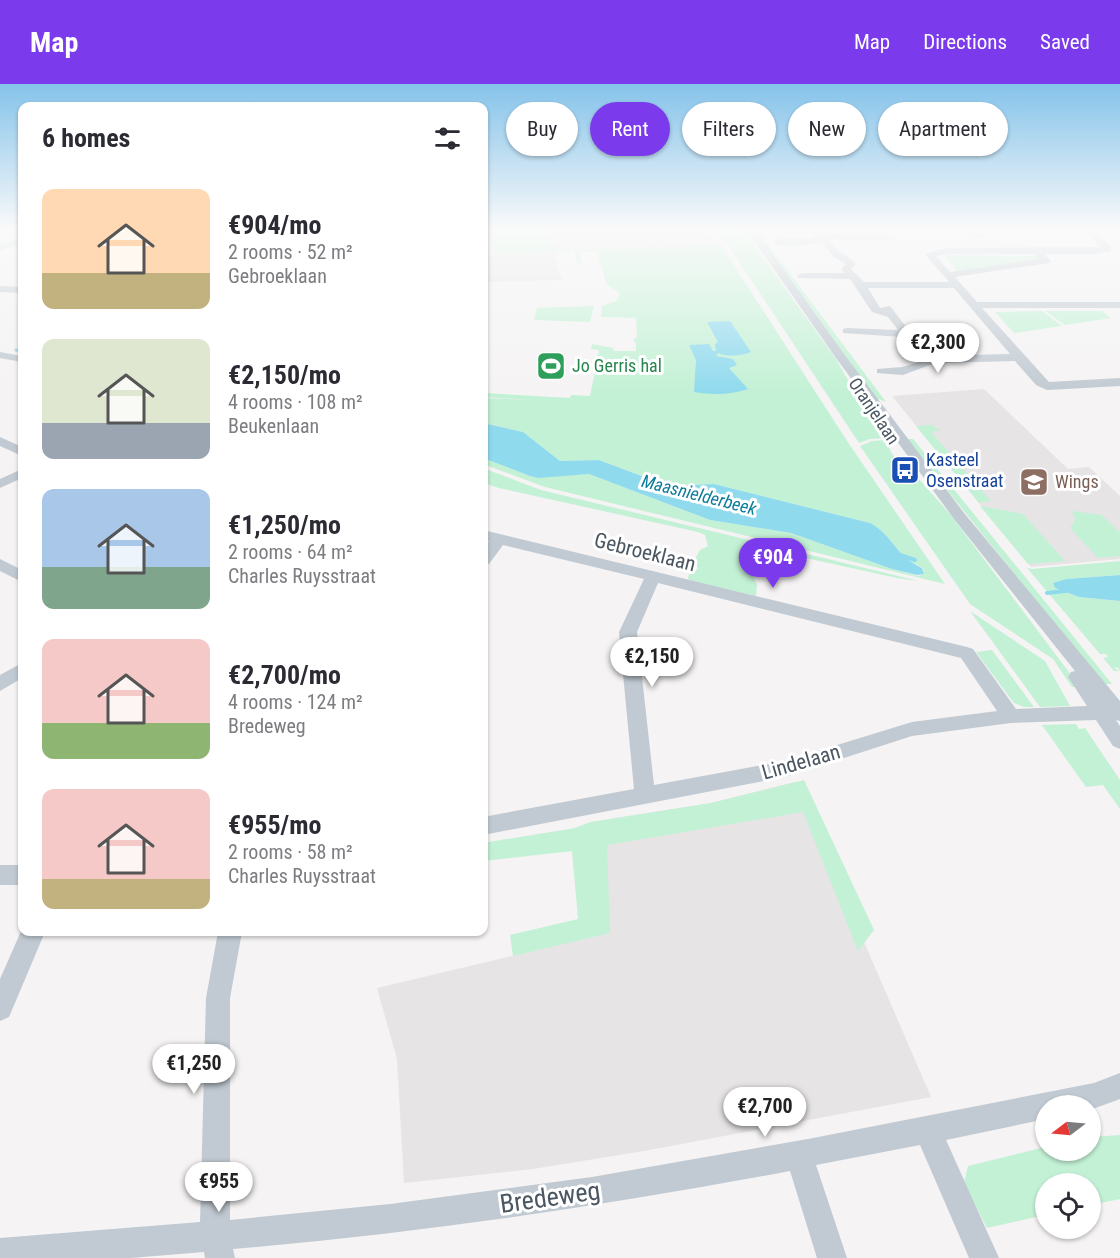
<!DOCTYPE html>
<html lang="en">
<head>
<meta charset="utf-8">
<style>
  body { margin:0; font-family:"Roboto Condensed",sans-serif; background:#f7f7f7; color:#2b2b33; height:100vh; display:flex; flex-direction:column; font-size:22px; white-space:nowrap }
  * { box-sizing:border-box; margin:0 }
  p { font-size:20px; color:#7c7c81 }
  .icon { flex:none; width:33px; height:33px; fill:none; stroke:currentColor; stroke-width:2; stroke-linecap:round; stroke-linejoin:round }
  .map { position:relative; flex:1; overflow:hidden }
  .drawer { position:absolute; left:18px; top:18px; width:470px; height:834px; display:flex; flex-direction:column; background:#fff; border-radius:12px; box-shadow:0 2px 4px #0004 }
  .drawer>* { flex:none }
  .banner { position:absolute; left:506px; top:18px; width:524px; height:54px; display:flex; gap:12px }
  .needle { width:39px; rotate:254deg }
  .buttons { position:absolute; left:1035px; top:1011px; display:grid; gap:12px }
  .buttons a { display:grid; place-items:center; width:66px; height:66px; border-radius:50%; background:#fff; box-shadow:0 2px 4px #0004; font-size:30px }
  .price { position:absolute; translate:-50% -51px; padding:0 14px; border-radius:21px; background:#fff; color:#222; font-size:20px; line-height:39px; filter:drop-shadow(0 2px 3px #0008) }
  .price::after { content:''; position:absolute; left:50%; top:36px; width:18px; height:14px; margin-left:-9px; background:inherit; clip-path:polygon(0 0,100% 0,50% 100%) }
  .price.current { background:#7c3aed; color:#fff }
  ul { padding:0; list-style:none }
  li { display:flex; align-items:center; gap:18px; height:150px; padding:0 24px }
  li span { display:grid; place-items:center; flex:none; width:168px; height:120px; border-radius:12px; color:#555 }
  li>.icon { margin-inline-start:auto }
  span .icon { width:72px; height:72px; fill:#fffc; stroke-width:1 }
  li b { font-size:26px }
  h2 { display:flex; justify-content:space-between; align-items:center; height:72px; padding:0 24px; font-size:26px }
  .tag { padding:0 21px; border-radius:27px; background:#fff; box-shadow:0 2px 4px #0004; font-size:21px; line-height:54px }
  .tag.current { background:#7c3aed; color:#fff }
  header { display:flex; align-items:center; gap:36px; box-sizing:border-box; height:84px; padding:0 30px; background:#7c3aed; color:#fff }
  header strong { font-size:28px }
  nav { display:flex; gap:33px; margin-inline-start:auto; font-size:21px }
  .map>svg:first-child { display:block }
</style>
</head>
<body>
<header>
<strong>Map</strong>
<nav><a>Map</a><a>Directions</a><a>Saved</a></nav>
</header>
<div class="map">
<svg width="1120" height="1174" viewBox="0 0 1120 1174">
  <rect width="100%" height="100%" fill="#f5f3f3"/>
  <path fill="#e6e4e5" d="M548,144h156l14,17 -160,7z
    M553,168l9,28 -79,2v-21h4l-1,-6z
    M984,305l84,80 21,-2 31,29v63l-89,8 -139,-171z
    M795,698l136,315 -287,54 -111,18 -129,14 -7,-124 -20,-71 232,-55 -34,-105 16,-6 120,-19z"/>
  <path fill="#c3f1d5" d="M489,144h59l9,23 164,-6 126,196 98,143 -400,-97 -62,-23v-6l50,19 56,-3 121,46 81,13 101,36 26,7 6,-2 -1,-6c-27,-11 -30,-33 -53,-45l-156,-39 -46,2 -69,-26 -39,1 -37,-29 -40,-9v-25l49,2 -49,-3v-4l87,5 1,-3 19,1 9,-46 -8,-1 1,-5 21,4 1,3h22v-8l-3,-3 4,-3 -1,-19 -35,-1 1,-11 14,-5 4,-8 -13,-8 -10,-33h-18l3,11h-5l-3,-11 -18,1 3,16 -5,-17 -61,2z
    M713,144h28l5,6 90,125 13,23 38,56 -17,1 -11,4 -129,-195z
    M751,144h9l5,12 121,162 -10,-4z
    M944,171l94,1 4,3 -84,13z
    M594,222l-4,16 -56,-2 3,-12z
    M1042,227l20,15 -48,7 -19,-21z
    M1045,227h57l9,7 -46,7z
    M932,341l8,5 -9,2 60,69 -12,2 -63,-77z
    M906,355h7l199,245h-9z
    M887,356l4,12 12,18 14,7 33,37 130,173h-8l-19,-28 -83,-55 -110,-158 12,-5z
    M483,384l58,22 378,91 -22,-3 -123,-27 -22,7 16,3 -3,15 -13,-2 5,11 -1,11 -64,-15 -4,-2 1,-5 9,-5 -3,-10 5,-9 8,-4 -3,-11 -7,-3 -199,-44 -16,-5z
    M980,422l43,8 42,47 -37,3z
    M1072,427l30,4 18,18v23l-22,2 -28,-30 5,-8z
    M1120,477v14l-54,4 -13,4 2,5 24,9 41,4v69l-3,-3 -3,1 6,3h-6l-11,-13 5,-1 -2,-3h-6l-73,-86 5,1z
    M970,527l75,50 25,45 -30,1z
    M992,566l42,57h-10l-10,-4 -38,-51z
    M1076,640l3,5 6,-1 35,52v29l-17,-24 -17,2 -44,-62z
    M804,696l70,150 -16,21 -55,-139 -196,33 3,88 -97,23 -3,-21 68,-16 -6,-68 -89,10v-18l92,-15 16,-6 120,-19z
    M1120,1051v64l-29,6 -1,-21h-44l-1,31 -58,13 -23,-45 4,-17 77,-19 1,3h44l1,-13z"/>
  <path fill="#90daee" d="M730,237l21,31c-8,4 -24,5 -33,1l-2,3 17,3 4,6 -8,3 19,21c-18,6 -35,6 -54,3l2,-32 -7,-15 20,-1 4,7h3l-1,-7 3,-2 -11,-20z
    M483,339l40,9 37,29 39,-1 69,26 46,-2 156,39c23,12 25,33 52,45l2,6 -7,1 -25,-6 -101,-36 -81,-13 -121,-46 -51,4 -8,-2 -47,-18z
    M1120,491v26l-41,-4 -24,-9 -2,-5 13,-4z"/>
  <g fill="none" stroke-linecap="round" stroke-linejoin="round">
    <path stroke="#90daee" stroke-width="3" d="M16,266l6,1"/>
    <path stroke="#90daee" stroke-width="4" d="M897,470l18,6
      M1047,509l19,-2"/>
    <path fill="#c1cad2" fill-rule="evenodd" d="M745,144h9l90,126 120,159 156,188v20l-4,-1 4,6v23l-7,-3 -17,-26 -85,3 -99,13 -127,41 -302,58v-18l151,-28 -15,-157 25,-53 -141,-34 -14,19 -6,1v-16l6,-8 -6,-1v-10l484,117 6,2 43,60 71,-3 -19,-29 3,-5 4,-1 -121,-152 -118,-161zM658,499l303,75 36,53 -85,11 -127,39 -131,24 -17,-153z
      M809,144h9l4,7 6,-3 69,4 1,2 -4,3 -66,-2c6,4 9,12 15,15 6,4 8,5 13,10l-5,5 13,13h85l-24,-28 22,-6 154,-1 -20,-19h10l20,19v4l-15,3h-51l6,7 -2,2 -94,14 22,25h143v6h-138l67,74 71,-4v8l-73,4 -11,-5 -21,-24 -80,2 -32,12 -26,-2v-4l25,-2 21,-6 -20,-24 -60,-4v-4l4,-1 51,2 -10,-13 -16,-5 -22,-33 -51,-1 -2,-2 5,-3h42l-3,-4 5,-5 -11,-6 -14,-16c-13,3 -38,7 -49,0l5,-3 38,-1zM947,170h88l4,5 -89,13 -14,-16zM868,204h86l56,66 -78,2 -5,-2 -37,-48 -10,2z
      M961,144h9l15,8c-7,5 -19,-1 -24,-8z
      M22,154v6l-22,6v-6z
      M0,202l22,1v6l-22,-1z
      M0,268l22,4v6l-22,-4z
      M0,353l22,10v9l-22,-10z
      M22,385v9l-22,10v-9z
      M0,475l22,11v12l-22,-11z
      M22,579v15l-22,13v-16z
      M0,781h22v20h-22z
      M22,845v3h23l-36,85 -9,4v-42z
      M218,848h24l-12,66v222l160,-16 202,-27 216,-38 286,-56 26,-10v26l-30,11v-4h-44v13l-100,21 53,118h-30l-49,-113 -104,20 31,93h-30l-27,-87c-185,35 -370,62 -557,78l2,9h-30l-1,-6 -73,6h-131v-20l200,-16 6,-224z"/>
  </g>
  <linearGradient id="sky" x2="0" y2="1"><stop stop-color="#85c3ea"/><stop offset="0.47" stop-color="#fafafa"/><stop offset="1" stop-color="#fafafa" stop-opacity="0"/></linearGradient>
  <rect width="1120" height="309" fill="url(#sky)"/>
  <defs>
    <g id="stadium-square" transform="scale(1.5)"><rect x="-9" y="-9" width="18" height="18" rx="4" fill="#2e9e5b" stroke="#fff"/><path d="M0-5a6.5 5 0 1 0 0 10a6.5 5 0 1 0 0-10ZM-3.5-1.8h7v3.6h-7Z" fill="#fff"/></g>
    <g id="bus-square" transform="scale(1.5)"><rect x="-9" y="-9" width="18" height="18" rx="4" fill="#1a4fb4" stroke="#fff"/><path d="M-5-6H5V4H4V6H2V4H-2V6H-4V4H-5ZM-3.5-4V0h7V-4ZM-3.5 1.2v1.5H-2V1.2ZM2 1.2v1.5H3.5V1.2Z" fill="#fff"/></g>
    <g id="school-square" transform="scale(1.5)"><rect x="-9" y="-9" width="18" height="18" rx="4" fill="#8d6e63" stroke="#fff"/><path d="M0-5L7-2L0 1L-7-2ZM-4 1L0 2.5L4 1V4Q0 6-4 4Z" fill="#fff"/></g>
  </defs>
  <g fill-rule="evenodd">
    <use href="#stadium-square" x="551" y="282"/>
    <use href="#bus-square" x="905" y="386"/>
    <use href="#school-square" x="1034" y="398"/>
  </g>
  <g text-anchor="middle" stroke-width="6" stroke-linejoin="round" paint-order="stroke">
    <g font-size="18" fill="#27864d" stroke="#fff" text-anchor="start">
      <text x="572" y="288">Jo Gerris hal</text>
    </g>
    <g font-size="18" fill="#4a5661" stroke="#fff">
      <text transform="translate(874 327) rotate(56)" y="6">Oranjelaan</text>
    </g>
    <g font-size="18" fill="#164399" stroke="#fff" text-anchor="start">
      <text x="926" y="382">Kasteel<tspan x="926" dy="21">Osenstraat</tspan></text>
    </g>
    <g font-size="18" fill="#785e54" stroke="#fff" text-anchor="start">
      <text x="1055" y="404">Wings</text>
    </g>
    <g font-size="18" font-style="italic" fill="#0c7c9b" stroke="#fff">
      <text transform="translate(699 411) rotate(14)" y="6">Maasnielderbeek</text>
    </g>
    <g font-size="21" fill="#4a5661" stroke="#fff">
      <text transform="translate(645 468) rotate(14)" y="7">Gebroeklaan</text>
      <text transform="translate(801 678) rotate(-16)" y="7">Lindelaan</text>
    </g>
    <g font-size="26" fill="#4a5661" stroke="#fff">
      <text transform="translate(550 1113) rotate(-8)" y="9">Bredeweg</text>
    </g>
  </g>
</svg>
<div class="buttons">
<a><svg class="needle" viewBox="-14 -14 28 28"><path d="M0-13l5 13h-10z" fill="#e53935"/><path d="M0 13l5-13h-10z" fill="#7c7c81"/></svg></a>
<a><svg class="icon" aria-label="locate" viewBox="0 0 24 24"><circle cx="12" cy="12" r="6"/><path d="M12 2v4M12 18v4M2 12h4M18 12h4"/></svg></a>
</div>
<b class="price" style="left:938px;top:290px">€2,300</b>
<b class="price current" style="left:773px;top:505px">€904</b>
<b class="price" style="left:652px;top:604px">€2,150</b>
<b class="price" style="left:194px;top:1011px">€1,250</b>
<b class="price" style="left:765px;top:1054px">€2,700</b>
<b class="price" style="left:219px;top:1129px">€955</b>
<div class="banner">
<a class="tag">Buy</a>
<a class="tag current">Rent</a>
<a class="tag">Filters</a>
<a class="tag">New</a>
<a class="tag">Apartment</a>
</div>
<section class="drawer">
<h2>6 homes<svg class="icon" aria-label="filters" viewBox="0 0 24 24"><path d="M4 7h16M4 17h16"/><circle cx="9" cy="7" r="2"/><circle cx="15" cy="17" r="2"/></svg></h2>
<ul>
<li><span style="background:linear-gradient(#ffd9b3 70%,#c2b280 0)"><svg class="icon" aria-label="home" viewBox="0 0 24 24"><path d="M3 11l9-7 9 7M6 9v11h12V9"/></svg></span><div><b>€904/mo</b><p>2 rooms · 52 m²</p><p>Gebroeklaan</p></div></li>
<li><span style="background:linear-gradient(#dfe7d0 70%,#9aa5b1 0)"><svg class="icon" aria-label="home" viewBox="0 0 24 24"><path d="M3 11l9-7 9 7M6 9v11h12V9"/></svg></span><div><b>€2,150/mo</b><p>4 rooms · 108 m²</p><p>Beukenlaan</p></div></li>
<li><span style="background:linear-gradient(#a9c7e8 65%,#7fa58c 0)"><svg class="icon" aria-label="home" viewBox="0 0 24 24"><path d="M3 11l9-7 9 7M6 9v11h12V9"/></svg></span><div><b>€1,250/mo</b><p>2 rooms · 64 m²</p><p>Charles Ruysstraat</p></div></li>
<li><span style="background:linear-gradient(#f6c9c9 70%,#8fb573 0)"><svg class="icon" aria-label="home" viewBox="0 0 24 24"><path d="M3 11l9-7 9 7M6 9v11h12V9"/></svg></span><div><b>€2,700/mo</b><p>4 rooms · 124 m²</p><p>Bredeweg</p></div></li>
<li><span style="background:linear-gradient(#f6c9c9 75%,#c2b280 0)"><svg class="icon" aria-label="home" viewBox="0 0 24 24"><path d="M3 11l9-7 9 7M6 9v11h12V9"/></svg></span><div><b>€955/mo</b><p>2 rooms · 58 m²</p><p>Charles Ruysstraat</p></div></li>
</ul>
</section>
</div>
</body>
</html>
